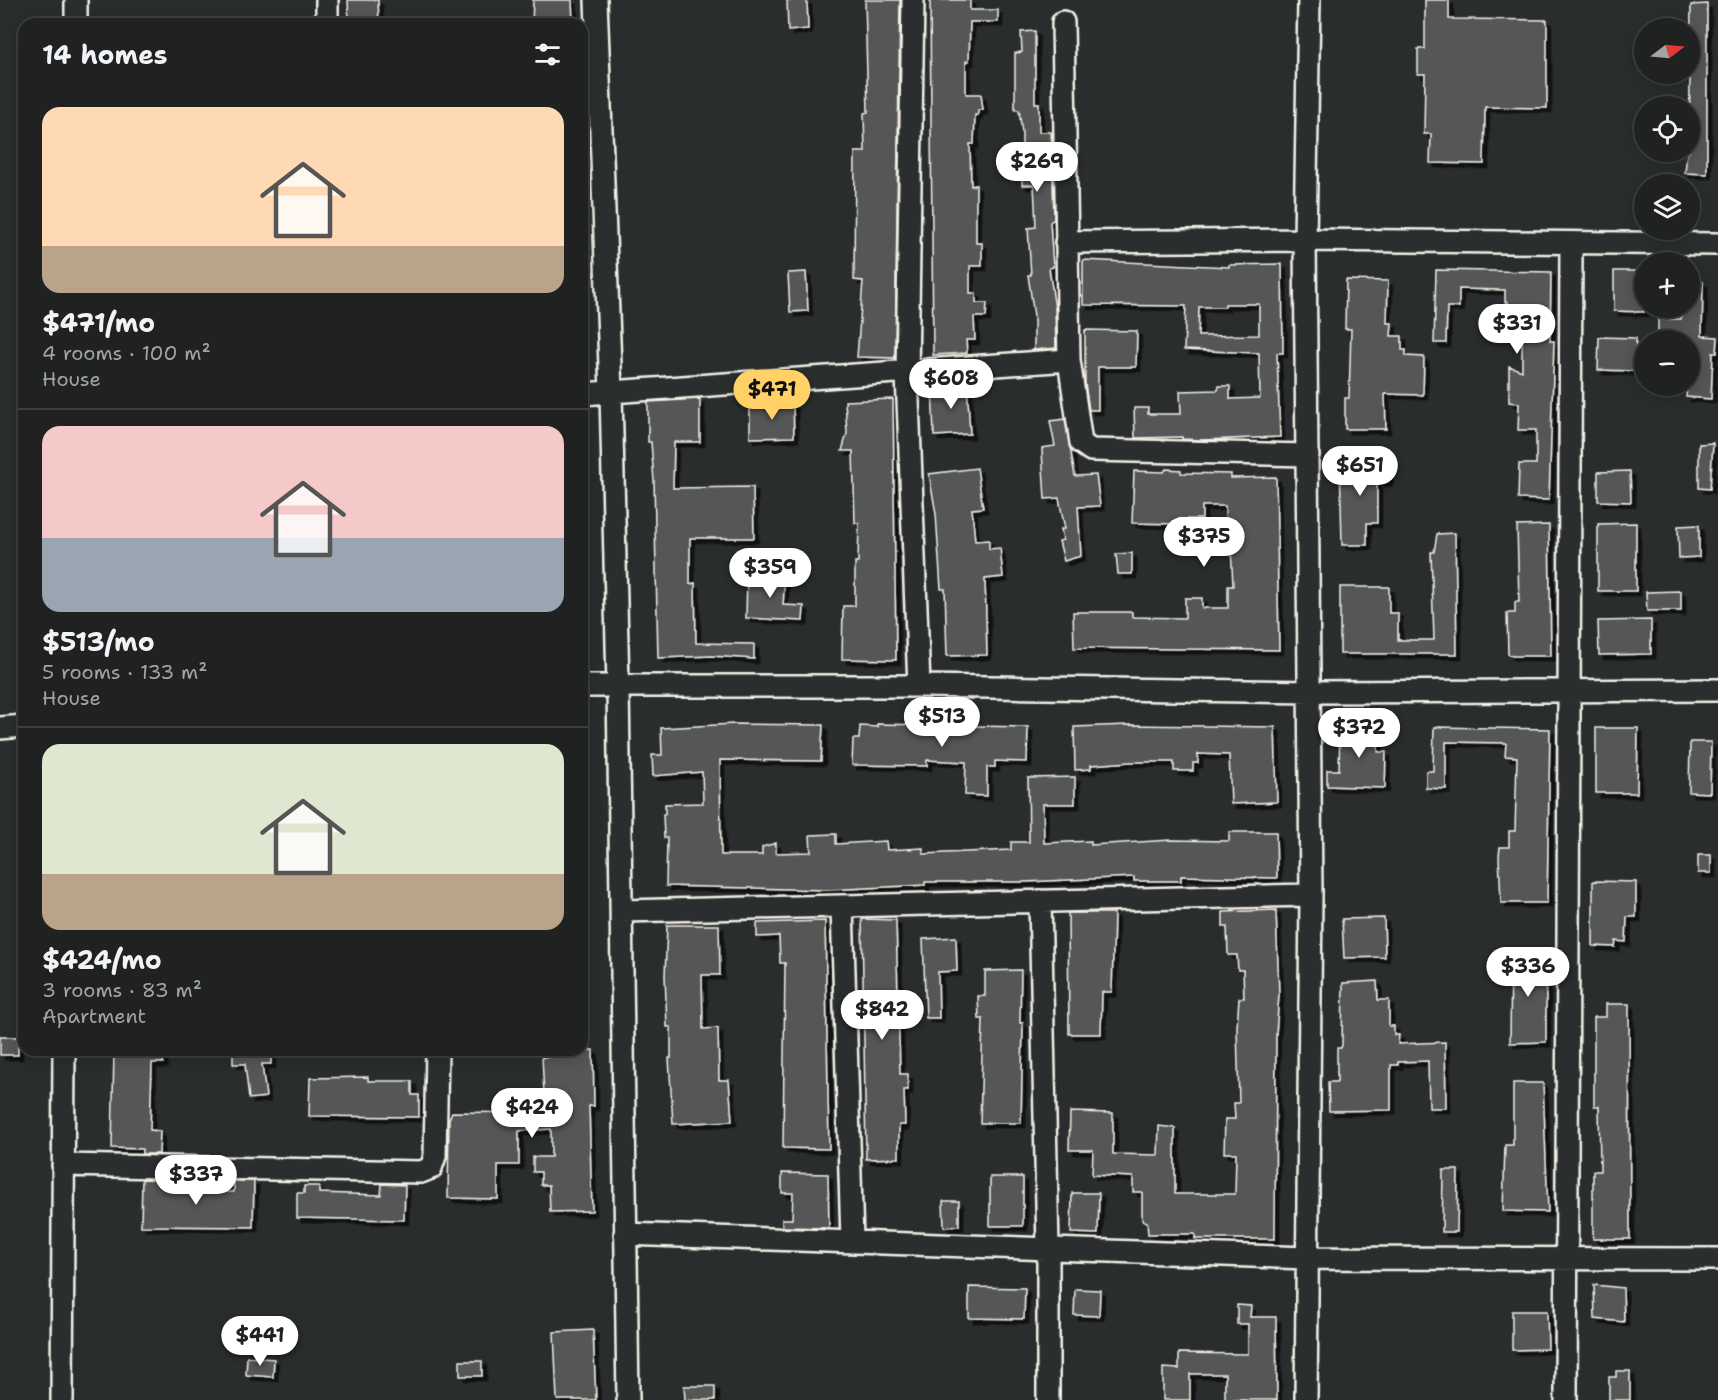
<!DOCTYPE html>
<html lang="en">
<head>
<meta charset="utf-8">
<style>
  body { margin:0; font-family:"Shantell Sans",sans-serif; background:#2d2f2f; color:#f1f3f6; height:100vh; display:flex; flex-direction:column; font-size:22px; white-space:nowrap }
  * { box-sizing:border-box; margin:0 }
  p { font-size:20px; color:#a2a4a5 }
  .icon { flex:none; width:33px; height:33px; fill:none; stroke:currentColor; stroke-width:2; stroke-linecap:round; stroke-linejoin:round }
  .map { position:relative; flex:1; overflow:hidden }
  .drawer { position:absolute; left:18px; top:18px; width:570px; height:1038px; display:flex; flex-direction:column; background:#202222; border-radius:18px; box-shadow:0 3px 15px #0003,0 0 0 2px #3d3f40 }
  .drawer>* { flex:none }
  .needle { width:39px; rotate:74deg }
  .tools { position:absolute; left:1634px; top:18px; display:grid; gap:12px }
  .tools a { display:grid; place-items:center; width:66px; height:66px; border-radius:50%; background:#202222; box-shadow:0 3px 15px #0003,0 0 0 2px #3d3f40; font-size:30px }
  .price { position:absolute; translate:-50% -51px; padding:0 14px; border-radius:21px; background:#fff; color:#222; font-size:20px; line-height:39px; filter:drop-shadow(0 2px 3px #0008) }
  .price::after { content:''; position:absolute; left:50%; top:36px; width:18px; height:14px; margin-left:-9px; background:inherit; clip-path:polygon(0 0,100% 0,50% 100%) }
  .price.selected { background:#ffd166; color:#111 }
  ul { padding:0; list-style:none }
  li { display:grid; align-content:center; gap:12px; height:318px; padding:0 24px }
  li+li { border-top:2px solid #3d3f40 }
  li span { display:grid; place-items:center; height:186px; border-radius:18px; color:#555 }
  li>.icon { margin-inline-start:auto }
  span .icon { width:108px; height:108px; fill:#fffc; stroke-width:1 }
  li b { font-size:26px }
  h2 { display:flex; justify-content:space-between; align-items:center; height:72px; padding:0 24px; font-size:26px }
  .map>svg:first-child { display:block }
</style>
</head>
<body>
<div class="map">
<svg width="1718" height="1400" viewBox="0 0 1718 1400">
  <defs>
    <filter id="shadow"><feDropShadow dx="4.5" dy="4.5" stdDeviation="0" flood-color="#0009"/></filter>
  </defs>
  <rect width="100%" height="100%" fill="#2a2d2e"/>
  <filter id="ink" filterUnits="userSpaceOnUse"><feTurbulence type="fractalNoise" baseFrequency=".0167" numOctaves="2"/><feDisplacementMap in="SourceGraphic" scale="12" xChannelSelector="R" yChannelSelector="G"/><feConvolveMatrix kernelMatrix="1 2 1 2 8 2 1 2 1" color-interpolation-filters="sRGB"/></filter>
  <g filter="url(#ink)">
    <path fill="#555756" stroke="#f4f1e8" stroke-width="1.5" fill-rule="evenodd" filter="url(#shadow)" d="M348,0h30l1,24h-30z
      M533,0h39l1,24h-41z
      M787,0h20l1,29 -20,2z
      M865,0h35l-5,358 -38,-1 6,-76 -9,-1 1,-128h10l-1,-39 4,-1z
      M930,0h40v10h28v12h-28l-1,39h-3v33h15l2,16h-5v5h-3l-1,29h-4l1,42 5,-1v58h6v23h-12v27h6v10h11l-1,14h-12l1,23h-9l1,13 -34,2z
      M1425,0h24v19l98,1v88l-62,-1 -1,57 -54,-1 1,-29h-7l1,-60h-7v-25h7z
      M1707,4v170l-22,-1 2,-21h2l2,-147z
      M1035,31v72h4v29h12l1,16 2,71 -4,3 3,45 -4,1 6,41 1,39 -22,2v-34l-6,-41h3l-3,-47 8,-1 -2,-42h-12v-52l-3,-23h-4v-57l7,-1 -1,-20z
      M1083,260l146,7v-2l53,-1 1,89h-6l3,84 -78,3 -20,-1v-2l-47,1 -1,-30h14v6h33l-1,-23 38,-1 1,-4h11v13l30,-1 -1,-45 -75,-3 2,-44 -103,-1zM1225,304h34v31l-61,1 1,-29h26z
      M1436,270l115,2 -1,69h4l-5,159 -31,-1 1,-35h17v-34h-18l1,-27 -10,-1v-36l13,5v-35h-15l1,-34h-3v-12l-46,-1v18h-12l-1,36h-12z
      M1614,271h30v41l-30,-1z
      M806,272l2,39 -18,1 -2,-39z
      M1346,280l42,1 -1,42h5l-1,13h11v14h4v6l18,1 -1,38 -38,-1 1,35h-41v-31h4l2,-69h-6z
      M1689,282h14l-1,54 16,1 -1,16h-4l-2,46 -25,-2 1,-11h2v-46l-2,-4h-29v-17h23v-11h8z
      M1085,330l52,1 -1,36h-38v43h-9l-4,-26z
      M1599,337l37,1 -1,33 -37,-1z
      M967,382l3,52 -36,2 -2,-50z
      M700,399v43h-26l-1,46 80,-1 1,51h-64v46l5,-1 1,60 58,1v15l-42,-3 -54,2 -4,-177 -3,-39h-3v-40z
      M893,399l3,261 -54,-1 1,-53h12v-44h3l1,-39h-4l-2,-72h-11l5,-18 -2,-32z
      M750,404h43l1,33 -44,1z
      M1065,419l10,57 21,-1 4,31 -22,1 3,49 -17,5 -5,-20 4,-1 -2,-11h4l-6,-31 -14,1 -3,-48v-3l13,-2 -5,-25z
      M1713,443l-3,46 -11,-1v-44z
      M1340,459l49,1 -1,21 -11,1v41h-10v22h-25z
      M977,468l6,40 -11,1 3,32 14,-1v9l11,-1 3,29 -18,2 2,76 -40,1 -2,-67h-4l-5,-75 -7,-40z
      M1166,469l15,1v3l50,1v4l45,-1 3,173 -205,-2 -1,-36h59v5l53,1v-20h17v10h26v-22h5l-2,-40h-5l-1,-40h-23v13h-23v5l-47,-1 2,-52 30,1z
      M1630,471l1,31 -33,-1v-29z
      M1636,523v68h-38v-67z
      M1549,525l2,131h-39l-4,-2 -1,-41h8v-11h4l-2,-76z
      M1699,525v32l-20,1 -1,-32z
      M1455,533l2,121h-117v-67h49v26h9v27h36l-3,-88h3l3,-18z
      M1132,553v21h-14l-2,-20z
      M747,574l38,2 -2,29 21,1 -1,15 -57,-3z
      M1681,591v20h-34l-1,-19z
      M1651,620v34l-52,1 -1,-34z
      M734,724l89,1 -2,36 -101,-1 1,95h41v-8l14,-4v10l35,-1 -1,-17 26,-1v10l50,-3 1,9 36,-2v6l88,-4v-8h18l-1,-64 47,-1v27h-32l1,39 47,-2v4l80,-5 58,1v-9h47l1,46 -96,-2v5h-47v-4l-109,5h-100v3l-98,5 -161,-4 1,-48h-3l-1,-24h2v-10l38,-1 -1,-31 -49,4 -1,-21h10l-1,-27z
      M877,724l151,3 -1,35 -32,-1v6h-8v29l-22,-1 1,-33 -39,-2v6l-75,-1 1,-26h6l1,-13 17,1z
      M1129,725l146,2 2,75 -46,2 -2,-49 -31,-1v9h-5v8h-19v-9h-44l-39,3v4l-16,1 -1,-43z
      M1340,725l39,2 -1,25h8l-1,36 -58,-2v-16h12z
      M1434,727l116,2 -3,174h-46l-2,-47 1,-9h9v-16h6l2,-74 -12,-1 1,-13 -60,-1v47l-20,-1v-17h7z
      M1596,728h42l-1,65h-41z
      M1690,742h21l-1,51 -21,-1z
      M1698,855h13v18h-13z
      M1593,881l43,1v35h-9l-1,25 -10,-1 -1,6 -22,-1z
      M1276,910l3,85 -3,39 -1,205h-80v-5h-47l-1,-12 -5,-2v-28h-9v-15l-41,-2 1,-25h-24l1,-38 43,1v41l45,1 1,-29 16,2v66h60l1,-41h-12l1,-34h10l-1,-16h5l-2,-76 2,-29h5l-1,-28h-5l-1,-15h-9l-1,-28h-4v-15z
      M1068,913h46l-2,79h-10l-1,42h-32z
      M1384,918l1,39 -41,1 -2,-39z
      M862,919l34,1 4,154h8v16h-4l1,35h-6v33l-33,1z
      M825,921l4,228 -46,-1 2,-185h-5l-1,-27 -22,1v-14z
      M667,925h52l1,50h-18l1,54 15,-1 1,52h10l3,41 -59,3 -4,-66h2v-31h-4l-2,-51z
      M956,937l1,34 -19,1 1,46h-13l-3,-79z
      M1511,953h35v89l-36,1z
      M1021,970l-1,53h3l-2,100h-41l3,-104h-4l-1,-23h7v-25z
      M1377,981l1,19h11v26h5v9h5l-1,9 47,-2 1,66h-17l-1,-47 -30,1v3h-7v45l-62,1 -1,-29h9v-34h4l1,-3 1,-62z
      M1606,1004h23l1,235h-37v-68h7l-1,-65h-5v-89h12z
      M0,1037h18v18h-18z
      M114,1050h50l-1,13h-11l-2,67 10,1 -1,23h-17v-5l-30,-1z
      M233,1050h38v14h-9l4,33 -17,2 -4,-35h-12z
      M558,1050h35l1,56h-5l3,105 -42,1 -1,-27h-8v-13h-8v-15h18v-28l-32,2v34h-21v34l-50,-1 1,-79 3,-7 93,1 -3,-56 16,-1z
      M368,1077v4h44v14h7v22l-110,-1 1,-38z
      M1513,1083h30l5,129 -45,-1 2,-66h8z
      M1443,1170h15l-1,62h-15z
      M782,1173l46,1 1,54 -47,-1v-8h10l1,-26h-11z
      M990,1177h33v49h-33z
      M142,1179l31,1v11l61,1v-11h20l-1,46 -112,-1z
      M382,1184l23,1 -1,35 -107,-2v-25h7v-7h15v7l62,2z
      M1072,1193h27l-1,41 -27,-1z
      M943,1201h16v25l-15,1z
      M1594,1285l29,3 1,34 -29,-3z
      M969,1287l56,1 -1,31 -55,-1z
      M1075,1289l25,1 -1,26 -25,-1z
      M1237,1305l14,1 -1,11h26l1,83h-52v-26h-35v26h-27v-32l16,1v-16l69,1v-30h-11z
      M1512,1311h35l1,38 -36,1z
      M593,1330l3,70h-39l-3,-68z
      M247,1357l27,2 -1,18 -27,-2z
      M460,1361h22v15h-22z
      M1616,1371h14v29h-21v-23h7z
      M684,1386h31v14h-30z"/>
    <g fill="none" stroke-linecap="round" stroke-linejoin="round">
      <g stroke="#f4f1e8" stroke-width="26">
        <path id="minor" d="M596,0l15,392 7,294 10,714
          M913,0l-6,374 12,312
          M1063,22l6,338 12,83 10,7 217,5
          M76,24v-24
          M327,24v-24
          M1066,242l239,-2 413,4
          M582,394l487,-34
          M582,686h337l392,6 407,-2
          M0,728l24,-2
          M1040,901l8,346v153
          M842,906l10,335
          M622,911l689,-16
          M63,1165l358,7 10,-4 4,-12 2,-106
          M625,1234l684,24 409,1
          M62,1400l2,-350
          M1306,1400l5,-505 -6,-655 4,-240
          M1566,1400l5,-1156"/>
      </g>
      <use href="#minor" stroke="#2a2d2e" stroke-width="21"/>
    </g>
  </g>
</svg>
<div class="tools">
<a><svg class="needle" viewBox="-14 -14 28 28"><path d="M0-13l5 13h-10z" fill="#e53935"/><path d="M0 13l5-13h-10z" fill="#a2a4a5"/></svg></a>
<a><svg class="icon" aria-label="locate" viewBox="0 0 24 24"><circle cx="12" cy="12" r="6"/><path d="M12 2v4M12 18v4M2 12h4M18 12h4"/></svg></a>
<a><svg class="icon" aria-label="layers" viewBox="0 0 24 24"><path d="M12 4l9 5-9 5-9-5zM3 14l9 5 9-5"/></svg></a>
<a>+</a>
<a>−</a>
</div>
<b class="price" style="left:1037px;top:193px">$269</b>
<b class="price" style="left:1517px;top:355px">$331</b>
<b class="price" style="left:951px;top:410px">$608</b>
<b class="price selected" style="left:772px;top:421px">$471</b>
<b class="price" style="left:1360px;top:497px">$651</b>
<b class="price" style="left:1204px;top:568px">$375</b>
<b class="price" style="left:770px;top:599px">$359</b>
<b class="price" style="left:942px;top:748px">$513</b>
<b class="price" style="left:1359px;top:759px">$372</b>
<b class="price" style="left:1528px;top:998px">$336</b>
<b class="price" style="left:882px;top:1041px">$842</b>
<b class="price" style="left:532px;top:1139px">$424</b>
<b class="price" style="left:196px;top:1206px">$337</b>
<b class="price" style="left:260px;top:1367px">$441</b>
<section class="drawer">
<h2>14 homes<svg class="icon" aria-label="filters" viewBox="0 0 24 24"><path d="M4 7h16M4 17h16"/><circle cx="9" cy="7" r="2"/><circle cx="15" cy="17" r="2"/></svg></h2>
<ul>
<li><span style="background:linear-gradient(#ffd9b3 75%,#b9a48a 0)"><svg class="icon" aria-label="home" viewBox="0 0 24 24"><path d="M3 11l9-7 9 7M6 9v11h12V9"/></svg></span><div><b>$471/mo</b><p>4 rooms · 100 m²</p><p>House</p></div></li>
<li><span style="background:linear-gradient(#f6c9c9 60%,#9aa5b1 0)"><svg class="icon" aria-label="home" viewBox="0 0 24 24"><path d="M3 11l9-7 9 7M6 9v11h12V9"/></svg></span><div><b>$513/mo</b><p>5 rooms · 133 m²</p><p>House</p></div></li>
<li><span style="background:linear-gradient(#dfe7d0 70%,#b9a48a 0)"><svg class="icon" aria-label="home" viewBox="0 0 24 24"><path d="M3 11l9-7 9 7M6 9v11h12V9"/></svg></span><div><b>$424/mo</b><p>3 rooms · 83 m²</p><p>Apartment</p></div></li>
</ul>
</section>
</div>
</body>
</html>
